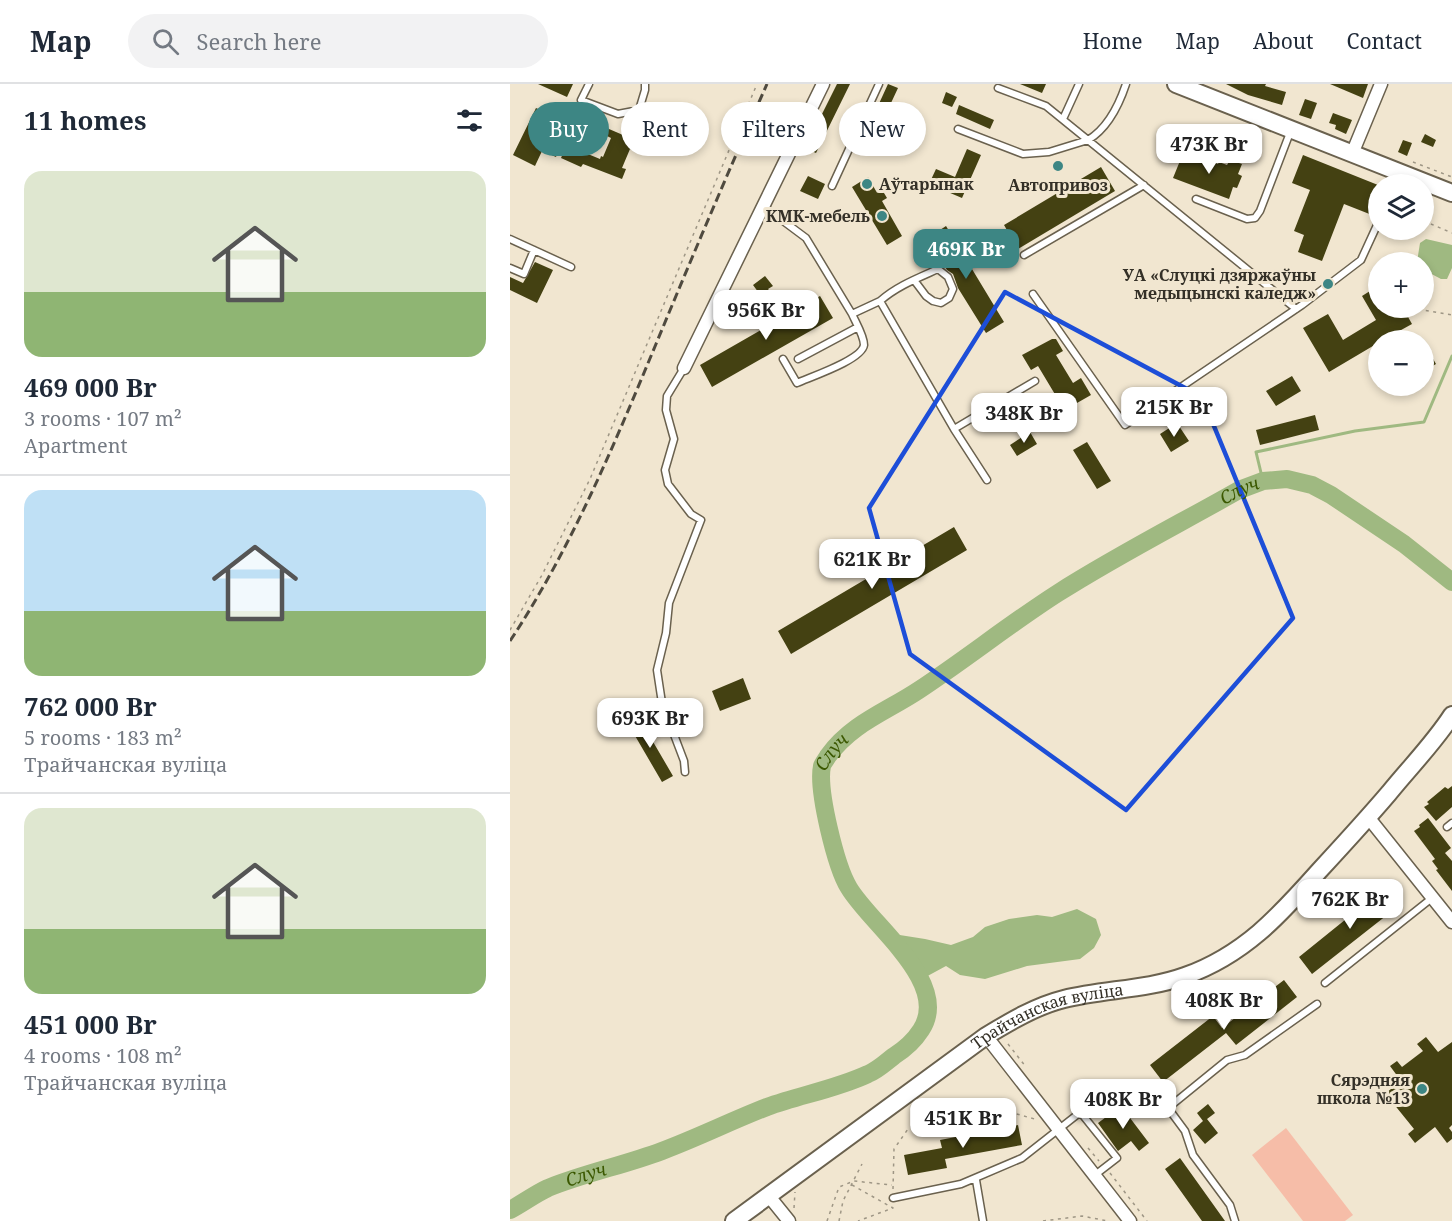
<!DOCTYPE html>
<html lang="en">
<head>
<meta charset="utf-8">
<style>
  body { margin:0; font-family:"Noto Serif",serif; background:#f2f2f3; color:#1f2937; height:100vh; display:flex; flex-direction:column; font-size:22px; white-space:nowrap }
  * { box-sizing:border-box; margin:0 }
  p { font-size:20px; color:#747a83 }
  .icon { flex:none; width:33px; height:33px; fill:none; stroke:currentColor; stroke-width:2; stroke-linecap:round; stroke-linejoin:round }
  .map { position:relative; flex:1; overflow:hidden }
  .details { display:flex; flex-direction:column; background:#fff; width:510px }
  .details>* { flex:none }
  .hud { position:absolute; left:18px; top:18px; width:570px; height:54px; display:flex; gap:12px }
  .buttons { position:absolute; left:858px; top:90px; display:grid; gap:12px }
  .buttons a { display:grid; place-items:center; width:66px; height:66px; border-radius:50%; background:#fff; box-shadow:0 3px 9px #0003; font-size:30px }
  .price { position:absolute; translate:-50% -51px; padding:0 14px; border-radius:12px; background:#fff; color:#222; font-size:20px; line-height:39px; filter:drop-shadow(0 2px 3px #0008) }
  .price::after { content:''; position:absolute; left:50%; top:36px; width:18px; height:14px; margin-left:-9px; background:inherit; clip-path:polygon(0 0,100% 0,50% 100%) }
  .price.on { background:#3d8684; color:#fff }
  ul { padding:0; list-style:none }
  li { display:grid; align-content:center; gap:12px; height:318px; padding:0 24px }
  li+li { border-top:2px solid #e0e1e3 }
  li span { display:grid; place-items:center; height:186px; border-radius:18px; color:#555 }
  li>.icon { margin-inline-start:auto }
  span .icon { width:108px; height:108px; fill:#fffc; stroke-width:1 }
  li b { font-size:26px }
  h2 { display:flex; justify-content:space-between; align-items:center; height:72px; padding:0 24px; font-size:26px }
  .pill { padding:0 21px; border-radius:27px; background:#fff; box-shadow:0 3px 9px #0003; font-size:21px; line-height:54px }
  .pill.on { background:#3d8684; color:#fff }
  header { display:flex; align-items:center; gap:36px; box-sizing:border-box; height:84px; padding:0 30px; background:#fff; border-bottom:2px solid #e0e1e3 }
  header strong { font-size:28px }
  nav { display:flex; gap:33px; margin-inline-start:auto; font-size:21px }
  .search { width:420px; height:54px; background:#f2f2f3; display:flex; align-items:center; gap:15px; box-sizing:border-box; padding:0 21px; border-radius:33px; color:#747a83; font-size:22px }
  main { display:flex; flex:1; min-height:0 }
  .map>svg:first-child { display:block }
</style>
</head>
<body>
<header>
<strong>Map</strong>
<div class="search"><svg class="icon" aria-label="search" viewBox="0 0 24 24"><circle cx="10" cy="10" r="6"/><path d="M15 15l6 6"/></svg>Search here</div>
<nav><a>Home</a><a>Map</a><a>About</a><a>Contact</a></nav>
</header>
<main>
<section class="details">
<h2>11 homes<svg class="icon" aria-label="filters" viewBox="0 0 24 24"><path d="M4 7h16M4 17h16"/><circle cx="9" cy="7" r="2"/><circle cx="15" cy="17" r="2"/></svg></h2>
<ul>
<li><span style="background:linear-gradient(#dfe7d0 65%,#8fb573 0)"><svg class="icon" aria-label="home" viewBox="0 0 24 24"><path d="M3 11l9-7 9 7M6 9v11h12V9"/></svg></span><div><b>469 000 Br</b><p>3 rooms · 107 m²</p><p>Apartment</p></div></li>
<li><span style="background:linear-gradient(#bfe0f5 65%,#8fb573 0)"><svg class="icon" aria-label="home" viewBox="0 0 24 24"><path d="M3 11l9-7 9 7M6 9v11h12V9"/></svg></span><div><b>762 000 Br</b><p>5 rooms · 183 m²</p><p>Трайчанская вуліца</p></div></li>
<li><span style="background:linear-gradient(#dfe7d0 65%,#8fb573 0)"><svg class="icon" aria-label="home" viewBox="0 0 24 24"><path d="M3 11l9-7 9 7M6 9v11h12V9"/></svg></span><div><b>451 000 Br</b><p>4 rooms · 108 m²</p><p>Трайчанская вуліца</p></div></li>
</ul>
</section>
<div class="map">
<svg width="942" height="1137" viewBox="0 0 942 1137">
  <rect width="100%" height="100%" fill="#f1e6d0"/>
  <path fill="#f6bda8" d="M776,1044l67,87 -8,6h-42l-51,-66z"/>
  <path fill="#9fb981" d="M916,155l26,6v23l-5,11h-6l-17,-9v-8h-7l3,-19z
    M567,825l19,10 5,16 -7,13 -14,11 -53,7 -42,13 -25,-4 -14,-9 -24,13 -35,-46 38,6 26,6 22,-8 12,-10 24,-8 28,-4 15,2z"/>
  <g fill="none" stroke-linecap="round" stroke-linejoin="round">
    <path stroke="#9fb981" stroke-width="3" d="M753,397l-7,-29 99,-21 69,-9 28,-66"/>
    <path stroke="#9fb981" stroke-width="18" id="s1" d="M0,1126c13,-7 25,-16 38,-22 37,-15 77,-23 114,-37 35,-13 69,-30 105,-44 33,-12 69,-18 101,-33 10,-4 18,-12 26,-18 11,-7 20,-15 27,-26 31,-47 -50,-105 -72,-142 -13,-21 -32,-98 -27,-122 1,-3 5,-8 6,-10 24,-33 58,-44 91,-66 47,-31 92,-67 139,-97 58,-37 121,-69 181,-103l24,-9 24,-2 25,6 19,10 73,49 48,38"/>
  </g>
  <path fill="#444112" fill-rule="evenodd" d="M28,0h35l-6,13z
    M327,0h13l-34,69 -11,-5z
    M378,0l10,4 -28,60 -10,-3z
    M510,0h26l-4,9z
    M716,0h40l-1,2 21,6 -4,13 -34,-10z
    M820,0h38l-5,14z
    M436,8l11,5 -5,10 -10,-4z
    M795,15l12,4 -6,16 -12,-4z
    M449,21l35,15 -4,9 -34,-15z
    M26,24l16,8 -10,18 6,3 -3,6 14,6 -3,8 -14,-6 -7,15 -22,-11z
    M823,29l19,7 -6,14 -11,-5 1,-4 -7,-2z
    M63,32l14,7 1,-3 56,24 -4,9 -10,-4 -8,19 4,1 -4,10 -39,-15 -2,3 -20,-9 13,-30 -5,-2zM87,47l14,7 -8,19 -2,-1 -1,3 -17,-7 8,-17 4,1z
    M915,50l11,6 -3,7 -12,-5z
    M893,56l9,3 -5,13 -9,-4z
    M457,65l14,6 -19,43 -33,-14 7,-15 19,8z
    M674,67l34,13 1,-2 8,3 3,-5 12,4 -4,10 4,2 -5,12 -4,-1 -4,12 -56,-21z
    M793,71l75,30v13l-6,17 -28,-11 -22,57 -24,-9 6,-17 -10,-4 16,-41 -18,-7z
    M591,83l14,24 -97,58 -14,-24z
    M298,92l17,8 -7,15 -18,-8z
    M358,93l8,14 5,-3 6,10 -5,3 20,35 -15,9 -35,-58z
    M436,142l58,96 -18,11 -28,-45 -5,-14 -6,-4 -19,-32z
    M25,178l18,8 -16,33 -27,-13v-13l13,6z
    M255,192l8,10 -5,3 7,9 -8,6 -14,-19z
    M868,202v22h25l9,16 -29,16h-5v3l-49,29 -26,-44 25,-14 15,26 33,-20 -14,-24z
    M310,212l13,22 -121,69 -12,-22z
    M542,255h4l7,12 -7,4 17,28 8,-5 10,17 -35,20 -8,-15 8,-4 -18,-30 -7,4 -9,-15z
    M914,259l12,21 -12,7z
    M782,292l9,15 -25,15 -10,-15z
    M805,331l4,15 -59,15 -4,-15z
    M667,339l12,18 -18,11 -11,-18z
    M520,348l7,12 -20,12 -7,-11z
    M577,358l24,39 -14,8 -24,-39z
    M444,443l13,23 -176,104 -13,-23z
    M233,594l8,21 -31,12 -8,-20z
    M128,632l35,60 -11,6 -35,-60z
    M942,702v21l-16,14 -12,-14 5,-3 -2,-2 18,-15 3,2z
    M918,734l23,30 -6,5 7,8v30l-16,-21 2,-1 -6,-8 3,-2 -21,-28 6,-4 -1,-2z
    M877,802l14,18 -89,70 -13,-17z
    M774,896l13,17 -61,48 -10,-12 -63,49 -13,-17 63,-49 9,12z
    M916,953l12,15 14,-10v83l-3,3 3,4v7l-5,4 -12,-16 -20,16 -7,-9 6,-5 -21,-26 -4,4 -8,-10 20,-16 -11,-15 7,-5 5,6 21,-16 -6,-7z
    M698,1020l7,9 -8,6 11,14 -13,11 -12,-14 10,-9 -6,-8z
    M611,1022l28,37 -10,8 -8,-10 -13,10 -20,-28z
    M508,1041l4,20 -77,14 2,9 -39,7 -4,-20 38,-7 -2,-8z
    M670,1074l45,63h-23l-37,-52z"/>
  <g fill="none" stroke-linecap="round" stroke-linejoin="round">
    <g stroke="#6a614e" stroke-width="9">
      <path id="lane" d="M79,0l-8,16 37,14 21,-4 6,-20v-6
        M488,4l48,18 250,203
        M553,35l16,-35
        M448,45l65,25 26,-2 39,-12c20,-12 31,-35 38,-56
        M322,102l47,-102
        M686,115l51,20 8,-1 5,-7 31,-81
        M253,122l43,32 46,76 28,-13 74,128 33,51
        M0,155l61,28
        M514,171l120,-70
        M0,184l14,6 10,-24
        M523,210l92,131 177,-120 59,-45 17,-37
        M370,217c17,-15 38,-23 58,-32l10,8 5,12 -4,9 -8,5 -8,-2 -7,-5 -12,-16
        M273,275l14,24c13,-6 65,-23 67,-38 0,-9 -8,-22 -12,-31
        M288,275l60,-32
        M174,284l-17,28 -1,14 8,29 -9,31 3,14 23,30 10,6 -32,83 -3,30 -9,37 5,33 22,58 1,11
        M444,345l81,-48
        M937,743l5,-4
        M815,899l107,-85
        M571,1029l36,45 -22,17
        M466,1096l7,41
        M383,1114l68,-14 61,-26 93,-73
        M725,1137l-5,-16 -37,-50 -8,-24 -17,-23 59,-48 18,-5 72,-51"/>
    </g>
    <g stroke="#6a614e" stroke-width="15">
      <path id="street" d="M842,70l29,-70
        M174,284l139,-284
        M858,733l84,105
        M476,952l144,185
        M258,1111l21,26"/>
    </g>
    <g stroke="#6a614e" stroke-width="20">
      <g id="secondary">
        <path d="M666,0l276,109"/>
        <path id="s2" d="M224,1137l252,-185c25,-15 50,-30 78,-37 40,-10 82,-9 121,-23 59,-21 94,-60 134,-105 24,-26 47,-51 70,-78 21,-26 45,-50 63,-78"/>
      </g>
    </g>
    <path stroke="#9e9685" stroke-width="1.5" stroke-dasharray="3 4.5" stroke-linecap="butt" d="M903,78l39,15
      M914,137l28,12
      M901,224l41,7
      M0,546l32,-55 48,-96 167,-395
      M498,960l18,23
      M578,1064l11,13
      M600,1089l37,48
      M342,1101l41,23 -35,13
      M383,1105l1,-40 14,-20 14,-11 59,-14 57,16
      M284,1124l1,-16
      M317,1137l12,-34 15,-6 38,4
      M329,1137l4,-20 19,-37
      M533,1137l39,-5 26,5"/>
    <use href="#lane" stroke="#fff" stroke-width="6"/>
    <use href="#street" stroke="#fff" stroke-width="12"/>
    <use href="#secondary" stroke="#fff" stroke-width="16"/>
    <path stroke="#4f4a3f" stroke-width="3" stroke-dasharray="9 4.5" stroke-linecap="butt" d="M0,557c61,-92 104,-196 146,-297 36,-87 73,-174 111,-260"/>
  </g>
  <path fill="none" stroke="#1d4ed8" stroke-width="4.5" stroke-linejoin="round" d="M495,208l197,105 91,221 -167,192 -216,-156 -41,-146z"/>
  <g fill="#3d8684" stroke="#f1e6d0" stroke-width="2">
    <circle cx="548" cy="82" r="6"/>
    <circle cx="357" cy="100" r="6"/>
    <circle cx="372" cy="132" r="6"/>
    <circle cx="818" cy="200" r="6"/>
    <circle cx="912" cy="1005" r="6"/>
  </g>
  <g text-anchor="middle" stroke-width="6" stroke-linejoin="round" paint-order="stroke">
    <g font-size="16" font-weight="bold" fill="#343027" stroke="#f1e6d0" text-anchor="end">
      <text x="369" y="106" text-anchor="start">Аўтарынак</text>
      <text x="548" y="107" text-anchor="middle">Автопривоз</text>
      <text x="360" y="138">КМК-мебель</text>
      <text x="806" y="197">УА «Слуцкі дзяржаўны<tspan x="806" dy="18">медыцынскі каледж»</tspan></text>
      <text x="900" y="1002">Сярэдняя<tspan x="900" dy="18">школа №13</tspan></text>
    </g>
    <g font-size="16" fill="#343027" stroke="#f1e6d0">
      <text dy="6" stroke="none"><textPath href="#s2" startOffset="378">Трайчанская вуліца</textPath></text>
    </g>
    <g font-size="18" font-style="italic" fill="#3b5800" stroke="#f1e6d0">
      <text dy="6" stroke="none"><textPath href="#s1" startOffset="1252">Случ</textPath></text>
      <text dy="6" stroke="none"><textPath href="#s1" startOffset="766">Случ</textPath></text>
      <text dy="6" stroke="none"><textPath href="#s1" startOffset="84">Случ</textPath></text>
    </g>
  </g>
</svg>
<div class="buttons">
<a><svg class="icon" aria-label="layers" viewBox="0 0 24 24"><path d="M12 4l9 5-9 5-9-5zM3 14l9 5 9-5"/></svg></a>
<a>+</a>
<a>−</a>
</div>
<b class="price" style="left:699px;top:91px">473K Br</b>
<b class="price on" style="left:456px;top:196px">469K Br</b>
<b class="price" style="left:256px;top:257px">956K Br</b>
<b class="price" style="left:664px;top:354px">215K Br</b>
<b class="price" style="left:514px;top:360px">348K Br</b>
<b class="price" style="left:362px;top:506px">621K Br</b>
<b class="price" style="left:140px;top:665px">693K Br</b>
<b class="price" style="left:840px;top:846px">762K Br</b>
<b class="price" style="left:714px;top:947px">408K Br</b>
<b class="price" style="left:613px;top:1046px">408K Br</b>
<b class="price" style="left:453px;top:1065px">451K Br</b>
<div class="hud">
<a class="pill on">Buy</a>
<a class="pill">Rent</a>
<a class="pill">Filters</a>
<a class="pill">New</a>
</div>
</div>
</main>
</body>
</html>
